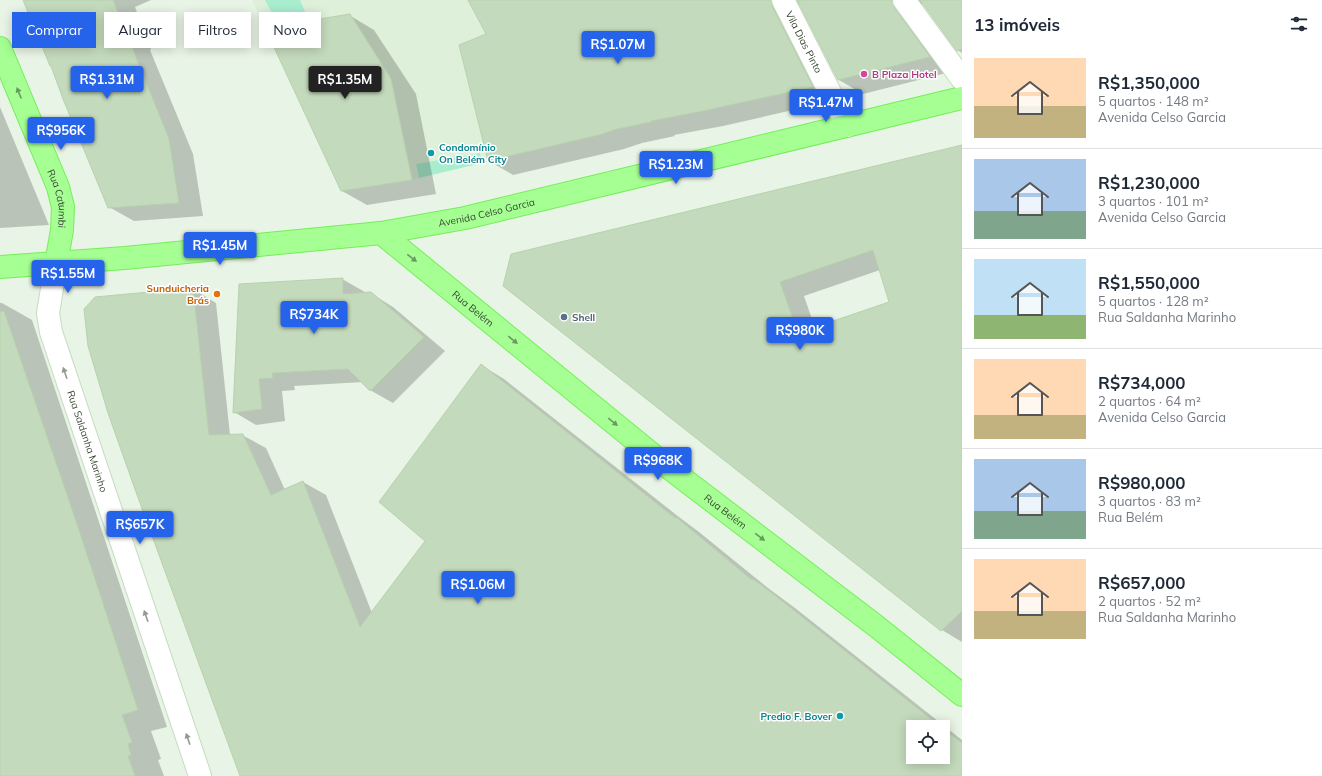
<!DOCTYPE html>
<html lang="pt">
<head>
<meta charset="utf-8">
<style>
  body { margin:0; font-family:Mulish,sans-serif; background:#f2f2f3; color:#1f2937; height:100vh; display:flex; flex-direction:column; font-size:15px; white-space:nowrap }
  * { box-sizing:border-box; margin:0 }
  p { font-size:13px; color:#747a83 }
  .icon { flex:none; width:22px; height:22px; fill:none; stroke:currentColor; stroke-width:2; stroke-linecap:round; stroke-linejoin:round }
  .map { position:relative; flex:1; overflow:hidden }
  .sheet { display:flex; flex-direction:column; background:#fff; width:360px }
  .sheet>* { flex:none }
  .guide { position:absolute; left:12px; top:12px; width:380px; height:36px; display:flex; gap:8px }
  .buttons { position:absolute; left:906px; top:720px; display:grid; gap:8px }
  .buttons a { display:grid; place-items:center; width:44px; height:44px; border-radius:0px; background:#fff; box-shadow:0 2px 10px #0003; font-size:20px }
  .price { position:absolute; translate:-50% -34px; padding:0 9px; border-radius:4px; background:#2563eb; color:#fff; font-size:13px; line-height:26px; filter:drop-shadow(0 1px 2px #0008) }
  .price::after { content:''; position:absolute; left:50%; top:24px; width:12px; height:9px; margin-left:-6px; background:inherit; clip-path:polygon(0 0,100% 0,50% 100%) }
  .price.active { background:#222; color:#fff }
  ul { padding:0; list-style:none }
  li { display:flex; align-items:center; gap:12px; height:100px; padding:0 12px }
  li+li { border-top:1px solid #e0e1e3 }
  li span { display:grid; place-items:center; flex:none; width:112px; height:80px; border-radius:0px; color:#555 }
  li>.icon { margin-inline-start:auto }
  span .icon { width:48px; height:48px; fill:#fffc; stroke-width:1 }
  li b { font-size:17px }
  h2 { display:flex; justify-content:space-between; align-items:center; height:48px; padding:0 12px; font-size:17px }
  .chip { padding:0 14px; border-radius:0px; background:#fff; box-shadow:0 2px 10px #0003; font-size:14px; line-height:36px }
  .chip.active { background:#2563eb; color:#fff }
  main { display:flex; flex:1; min-height:0 }
  .map>svg:first-child { display:block }
</style>
</head>
<body>
<main>
<div class="map">
<svg width="962" height="776" viewBox="0 0 962 776">
  <rect width="100%" height="100%" fill="#e8f4e5"/>
  <path fill="#def0d9" d="M252,0h216l18,34 -27,11 29,116 -6,2 -2,-10 -64,11 3,14 -7,2 -22,-105 -41,-60 -84,13z"/>
  <path fill="#a9edcf" d="M265,0h35l5,12 -30,7z
    M480,153l2,10 -63,15 -3,-14z"/>
  <path fill="#0003" fill-rule="evenodd" d="M24,0h127l-16,7 16,42 -1,1 43,104 10,62 -69,5 -25,-14 -56,-140z
    M470,0h492v53l-5,-3 -34,-47 -6,6 37,62 -91,23 -24,-14 -39,-76 -3,3 40,93 -114,26 -49,9 1,1 -33,7 -18,6 -111,26 -24,-14 -2,-126z
    M349,15l25,15 42,64 20,100 -69,11 -25,-14z
    M0,107l49,118 -49,3z
    M962,145v497l-20,-12 -438,-344zM880,270l11,32 -76,26 -11,-32z
    M342,279l23,13v2l5,-1 23,14 52,44 -52,52 -23,-13 -7,-8 -69,4 1,4 -13,1 3,30 -29,4 -22,-13 6,-127z
    M193,289l23,14 14,132h12l24,13 19,42 18,-8 23,13 46,118 54,-72 55,-176 23,14 175,138 20,15 69,56 27,20 167,132v36h-722zM913,727h30v30h-30z
    M0,303h2l30,17 135,407 -16,4 10,28 -3,1 6,16h-164z"/>
  <path fill="#c4dabc" stroke="#b6d2ac" fill-rule="evenodd" d="M23,0h90l56,139 10,64 -71,5 -45,-109 -12,-33h-1z
    M468,0h303l1,6 41,81 -115,25 -47,9v1l-34,7 -18,6 -111,26 -29,-116 27,-11z
    M797,0h95l2,7 36,50 -92,23z
    M920,0h42v49l-5,2z
    M350,14l41,65 21,101 -71,11 -76,-163z
    M962,145v466l-21,20 -438,-345 8,-32zM873,250l16,52 -91,31 -18,-51z
    M343,278v16l28,-2 53,45 -54,54 -22,-22 -76,4 1,5 -14,1 3,30 -29,4 6,-129z
    M193,288l16,147 34,-1 28,61 32,-14 57,146 65,-86 -46,-39 102,-138 175,139 19,15 1,-1 76,63 1,-1 19,14 169,134h-28v30h30v-28l19,14v33h-722l-104,-284 -28,-79 -20,-67 -4,-37 11,-12z
    M4,311l72,210 62,189 -16,5 10,27 -4,2 3,11 -3,1 7,20h-135v-464z"/>
  <g fill="none" stroke-linecap="round" stroke-linejoin="round">
    <g stroke="#c6dbc0" stroke-width="24">
      <g id="minor">
        <path id="s1" d="M783,0l64,126"/>
        <path d="M904,0l58,79"/>
        <path id="s2" d="M56,264l-8,49 3,19 149,444"/>
      </g>
    </g>
    <g stroke="#74ef58" stroke-width="24">
      <g id="major">
        <path id="s3" d="M0,48l58,139 5,20 -1,23 -6,34"/>
        <path id="s4" d="M381,233l288,235 207,158 86,69"/>
        <path id="s5" d="M0,267l125,-9 256,-25 84,-15 497,-120"/>
      </g>
    </g>
    <use href="#minor" stroke="#fff" stroke-width="22"/>
    <use href="#major" stroke="#a5ff93" stroke-width="22"/>
  </g>
  <defs><path id="oneway-solid" d="M-6-.8H1V-3.2L6.5 0L1 3.2V.8H-6Z"/></defs>
  <g fill="#6a9a5f">
    <use href="#oneway-solid" transform="translate(19 93) rotate(-112)"/>
    <use href="#oneway-solid" transform="translate(412 258) rotate(38)"/>
    <use href="#oneway-solid" transform="translate(513 340) rotate(39)"/>
    <use href="#oneway-solid" transform="translate(613 422) rotate(39)"/>
    <use href="#oneway-solid" transform="translate(760 537) rotate(37)"/>
  </g>
  <g fill="#929a8f">
    <use href="#oneway-solid" transform="translate(65 373) rotate(-109)"/>
    <use href="#oneway-solid" transform="translate(146 616) rotate(-109)"/>
    <use href="#oneway-solid" transform="translate(188 739) rotate(-109)"/>
  </g>
  <circle fill="#d1479c" stroke="#fff" stroke-width="1.5" cx="864" cy="74" r="4"/>
  <g fill="#0f9aa8" stroke="#fff" stroke-width="1.5">
    <circle cx="431" cy="153" r="4"/>
    <circle cx="840" cy="716" r="4"/>
  </g>
  <circle fill="#e8710a" stroke="#fff" stroke-width="1.5" cx="217" cy="294" r="4"/>
  <circle fill="#5c6f8a" stroke="#fff" stroke-width="1.5" cx="564" cy="317" r="4"/>
  <g text-anchor="middle" stroke-width="3" stroke-linejoin="round" paint-order="stroke">
    <g font-size="10" fill="#394734" stroke="#fff">
      <text dy="4" stroke="none"><textPath href="#s1" startOffset="47">Vila Dias Pinto</textPath></text>
      <text dy="4" stroke="none"><textPath href="#s3" startOffset="162">Rua Catumbi</textPath></text>
      <text dy="4" stroke="none"><textPath href="#s5" startOffset="490">Avenida Celso Garcia</textPath></text>
      <text dy="4" stroke="none"><textPath href="#s4" startOffset="119">Rua Belém</textPath></text>
      <text dy="4" stroke="none"><textPath href="#s2" startOffset="184">Rua Saldanha Marinho</textPath></text>
      <text dy="4" stroke="none"><textPath href="#s4" startOffset="443">Rua Belém</textPath></text>
    </g>
    <g font-size="10" font-weight="bold" fill="#b23c85" stroke="#fff" text-anchor="start">
      <text x="872" y="78">B Plaza Hotel</text>
    </g>
    <g font-size="10" font-weight="bold" fill="#0d838f" stroke="#fff" text-anchor="start">
      <text x="439" y="151">Condomínio<tspan x="439" dy="12">On Belém City</tspan></text>
      <text x="832" y="720" text-anchor="end">Predio F. Bover</text>
    </g>
    <g font-size="10" font-weight="bold" fill="#c56008" stroke="#fff" text-anchor="end">
      <text x="209" y="292">Sunduicheria<tspan x="209" dy="12">Brás</tspan></text>
    </g>
    <g font-size="10" font-weight="bold" fill="#4e5e75" stroke="#fff" text-anchor="start">
      <text x="572" y="321">Shell</text>
    </g>
  </g>
</svg>
<div class="buttons">
<a><svg class="icon" aria-label="locate" viewBox="0 0 24 24"><circle cx="12" cy="12" r="6"/><path d="M12 2v4M12 18v4M2 12h4M18 12h4"/></svg></a>
</div>
<b class="price" style="left:618px;top:65px">R$1.07M</b>
<b class="price" style="left:107px;top:100px">R$1.31M</b>
<b class="price active" style="left:345px;top:100px">R$1.35M</b>
<b class="price" style="left:826px;top:123px">R$1.47M</b>
<b class="price" style="left:61px;top:151px">R$956K</b>
<b class="price" style="left:676px;top:185px">R$1.23M</b>
<b class="price" style="left:220px;top:266px">R$1.45M</b>
<b class="price" style="left:68px;top:294px">R$1.55M</b>
<b class="price" style="left:314px;top:335px">R$734K</b>
<b class="price" style="left:800px;top:351px">R$980K</b>
<b class="price" style="left:658px;top:481px">R$968K</b>
<b class="price" style="left:140px;top:545px">R$657K</b>
<b class="price" style="left:478px;top:605px">R$1.06M</b>
<div class="guide">
<a class="chip active">Comprar</a>
<a class="chip">Alugar</a>
<a class="chip">Filtros</a>
<a class="chip">Novo</a>
</div>
</div>
<section class="sheet">
<h2>13 imóveis<svg class="icon" aria-label="filters" viewBox="0 0 24 24"><path d="M4 7h16M4 17h16"/><circle cx="9" cy="7" r="2"/><circle cx="15" cy="17" r="2"/></svg></h2>
<ul>
<li><span style="background:linear-gradient(#ffd9b3 60%,#c2b280 0)"><svg class="icon" aria-label="home" viewBox="0 0 24 24"><path d="M3 11l9-7 9 7M6 9v11h12V9"/></svg></span><div><b>R$1,350,000</b><p>5 quartos · 148 m²</p><p>Avenida Celso Garcia</p></div></li>
<li><span style="background:linear-gradient(#a9c7e8 65%,#7fa58c 0)"><svg class="icon" aria-label="home" viewBox="0 0 24 24"><path d="M3 11l9-7 9 7M6 9v11h12V9"/></svg></span><div><b>R$1,230,000</b><p>3 quartos · 101 m²</p><p>Avenida Celso Garcia</p></div></li>
<li><span style="background:linear-gradient(#bfe0f5 70%,#8fb573 0)"><svg class="icon" aria-label="home" viewBox="0 0 24 24"><path d="M3 11l9-7 9 7M6 9v11h12V9"/></svg></span><div><b>R$1,550,000</b><p>5 quartos · 128 m²</p><p>Rua Saldanha Marinho</p></div></li>
<li><span style="background:linear-gradient(#ffd9b3 70%,#c2b280 0)"><svg class="icon" aria-label="home" viewBox="0 0 24 24"><path d="M3 11l9-7 9 7M6 9v11h12V9"/></svg></span><div><b>R$734,000</b><p>2 quartos · 64 m²</p><p>Avenida Celso Garcia</p></div></li>
<li><span style="background:linear-gradient(#a9c7e8 65%,#7fa58c 0)"><svg class="icon" aria-label="home" viewBox="0 0 24 24"><path d="M3 11l9-7 9 7M6 9v11h12V9"/></svg></span><div><b>R$980,000</b><p>3 quartos · 83 m²</p><p>Rua Belém</p></div></li>
<li><span style="background:linear-gradient(#ffd9b3 65%,#c2b280 0)"><svg class="icon" aria-label="home" viewBox="0 0 24 24"><path d="M3 11l9-7 9 7M6 9v11h12V9"/></svg></span><div><b>R$657,000</b><p>2 quartos · 52 m²</p><p>Rua Saldanha Marinho</p></div></li>
</ul>
</section>
</main>
</body>
</html>
